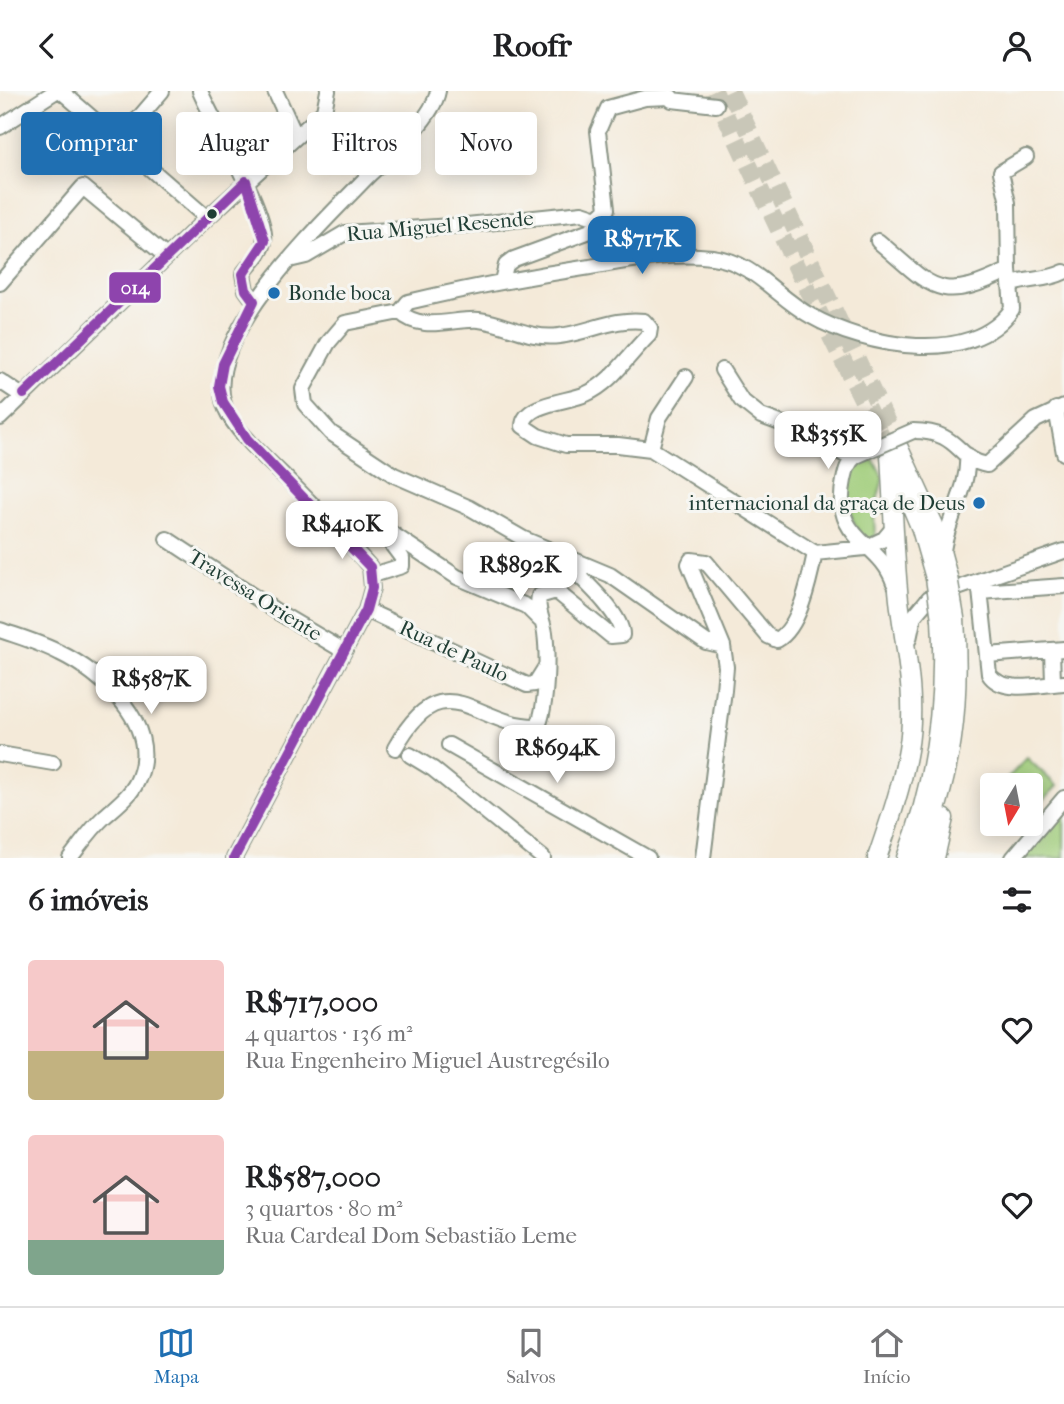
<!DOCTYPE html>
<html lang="pt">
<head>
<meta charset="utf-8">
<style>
  body { margin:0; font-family:"IM FELL French Canon",serif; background:#f2f2f2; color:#202124; height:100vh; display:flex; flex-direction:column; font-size:26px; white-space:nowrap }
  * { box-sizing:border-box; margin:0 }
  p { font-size:23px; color:#757577 }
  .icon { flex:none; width:38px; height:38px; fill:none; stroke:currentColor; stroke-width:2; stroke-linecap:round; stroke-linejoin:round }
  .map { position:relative; height:767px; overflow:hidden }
  .panel { display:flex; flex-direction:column; background:#fff; flex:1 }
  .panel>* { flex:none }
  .banner { position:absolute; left:21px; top:21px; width:700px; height:63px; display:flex; gap:14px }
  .needle { width:46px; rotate:190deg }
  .controls { position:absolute; left:980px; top:682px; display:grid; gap:14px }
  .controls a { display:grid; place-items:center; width:63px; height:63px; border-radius:7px; background:#fff; box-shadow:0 4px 18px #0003; font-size:35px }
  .price { position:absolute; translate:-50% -60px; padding:0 16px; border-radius:14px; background:#fff; color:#222; font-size:23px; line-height:46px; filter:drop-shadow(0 2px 4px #0008) }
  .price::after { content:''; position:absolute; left:50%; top:42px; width:21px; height:16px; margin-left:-10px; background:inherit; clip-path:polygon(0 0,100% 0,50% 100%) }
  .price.selected { background:#1f6fb2; color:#fff }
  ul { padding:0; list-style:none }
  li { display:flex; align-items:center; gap:21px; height:175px; padding:0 28px }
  li span { display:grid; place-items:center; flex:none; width:196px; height:140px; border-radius:7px; color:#555 }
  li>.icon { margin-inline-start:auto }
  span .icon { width:84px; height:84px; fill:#fffc; stroke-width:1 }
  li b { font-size:30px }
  h2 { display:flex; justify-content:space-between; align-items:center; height:84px; padding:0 28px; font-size:30px }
  .tag { padding:0 24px; border-radius:7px; background:#fff; box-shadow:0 4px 18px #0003; font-size:24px; line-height:63px }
  .tag.selected { background:#1f6fb2; color:#fff }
  header { display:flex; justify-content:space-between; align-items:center; height:91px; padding:0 28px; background:#fff; font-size:32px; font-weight:700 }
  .dock { display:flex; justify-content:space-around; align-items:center; height:98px; border-top:2px solid #e0e0e0; background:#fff; font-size:19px; color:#757577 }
  .dock a { display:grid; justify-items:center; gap:4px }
  .dock .selected { color:#1f6fb2 }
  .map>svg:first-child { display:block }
</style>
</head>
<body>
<header><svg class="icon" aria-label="back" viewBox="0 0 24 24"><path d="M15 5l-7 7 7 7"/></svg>Roofr<svg class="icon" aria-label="person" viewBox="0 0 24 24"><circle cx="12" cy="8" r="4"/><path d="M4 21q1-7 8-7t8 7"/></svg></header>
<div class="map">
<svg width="1064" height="767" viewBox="0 0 1064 767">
  <rect width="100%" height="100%" fill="#f6f6f2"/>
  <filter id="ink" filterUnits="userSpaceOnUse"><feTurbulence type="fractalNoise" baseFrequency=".0143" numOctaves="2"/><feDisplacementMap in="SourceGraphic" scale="14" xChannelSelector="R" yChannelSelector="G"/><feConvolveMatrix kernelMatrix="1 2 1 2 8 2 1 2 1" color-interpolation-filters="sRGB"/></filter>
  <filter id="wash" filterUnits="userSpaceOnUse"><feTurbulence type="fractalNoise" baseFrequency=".00686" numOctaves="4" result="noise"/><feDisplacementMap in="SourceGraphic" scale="28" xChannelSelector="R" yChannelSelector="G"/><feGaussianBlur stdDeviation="1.57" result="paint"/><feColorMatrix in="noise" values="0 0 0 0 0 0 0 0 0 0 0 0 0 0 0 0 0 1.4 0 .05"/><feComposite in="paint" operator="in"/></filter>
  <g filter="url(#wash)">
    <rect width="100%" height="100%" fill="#f4ead9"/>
    <path fill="#a1cd7b" stroke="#608558" stroke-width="2" d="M871,364l12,23 -9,35 1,26 -11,2c-17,-27 -31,-70 7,-86z
      M1027,667l30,28 -24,25 -2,-25 -30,-1z
      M1064,712v55h-45z"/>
  </g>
  <g filter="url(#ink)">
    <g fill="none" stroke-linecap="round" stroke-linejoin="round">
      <path stroke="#c9c7b8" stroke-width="18" stroke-dasharray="18 9" stroke-linecap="butt" d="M714,0l89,190 84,167
        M730,0l167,353"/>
      <g stroke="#8a9486" stroke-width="18">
        <path id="minor" d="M61,0l146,127
          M200,0c13,32 69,122 64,151 -2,12 -15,22 -21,32l3,16 8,11
          M275,0l21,46
          M0,36l56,-36
          M119,50l43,-50
          M289,169l17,-4 39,-23 122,-8 115,-12 15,5
          M1009,179l-1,-67 -7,-31 25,-15
          M502,190l4,-16 8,-6 79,-29 4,-12 10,-9 -9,-78 10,-23 37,-10 26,-1 1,3 44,5
          M0,192l83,-96 84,70
          M1012,193c18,-6 34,-3 52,-12
          M400,221c22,21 53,6 79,8 28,3 50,20 80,16 29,-3 56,-19 85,-15l6,7 -1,7c-20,19 -37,48 -63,59 -18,8 -62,9 -63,32l15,10 28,9h52l33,4 164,104 50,-5 19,-9 10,-12
          M722,279l19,30 20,16 44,16 47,27
          M0,290l18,12 6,1
          M1056,318l8,44
          M0,327l207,-200 110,-100 7,-7 4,-20
          M913,340c48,0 43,29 74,34l49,-45 28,-13
          M651,358l8,-31 27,-41
          M856,365c-8,6 -10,14 -12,24 -13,62 35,59 50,103
          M167,448l109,72 68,40
          M943,460c4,-33 27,-63 24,-96
          M815,462c-5,24 -15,75 -38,87l-9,-4 -62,-74 -15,-2 -2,4 34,82 -17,-4 -96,-67 -86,-36 -54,-31 -76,-33 -63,-42 -26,-29 -2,-15 25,-46 17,-20 55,-11 8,-10c60,-14 121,-26 182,-35 41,-7 81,-15 122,-10 42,5 64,40 99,59 53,30 161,52 201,-7l-3,-39c-72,36 -77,16 -131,-29
          M373,484l29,-9v-8l-15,-20v-4l4,-1 66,44 69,29 14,14
          M979,490l10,93c13,21 53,10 75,9
          M980,501l84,-6
          M366,519l161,75 8,-1 10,-16
          M0,539c20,7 41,13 60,23 42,20 100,72 79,124 -6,17 -22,28 -35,40 -13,12 -23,27 -34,41
          M909,548l5,-23 15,-18 135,-47
          M1052,559l1,33
          M987,564l77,-6
          M449,654l199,113
          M395,657c50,-90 80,-20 143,-22 9,-21 10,-70 7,-93 -2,-13 -9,-25 -6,-37l17,-5 55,45 11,-1c1,-22 -49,-64 -65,-81
          M0,663l53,9
          M410,664l23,14 110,89
          M234,767l132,-248 6,-22 -2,-21c-26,-30 -53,-58 -81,-86 -20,-20 -45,-41 -60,-66 -41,-67 96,-194 139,-239 21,-20 65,-57 70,-85
          M703,767l21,-168 2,-23 -3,-21
          M1013,767l51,-60"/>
      </g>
      <g stroke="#8a9486" stroke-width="21">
        <path id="major" d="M897,353l37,81 14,52
          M895,376l26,62 14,49
          M877,767c12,-35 25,-72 31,-108 9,-51 -3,-100 -9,-150 -5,-48 -6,-97 -9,-145
          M906,767c30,-78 40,-156 35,-239
          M920,767c32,-87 41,-148 35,-240
          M935,767l9,-40"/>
      </g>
      <use href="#minor" stroke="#fff" stroke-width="14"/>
      <use href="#major" stroke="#fff" stroke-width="18"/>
      <g stroke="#8a9486" stroke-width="18" stroke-linecap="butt">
        <path id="minor-bridge" d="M856,365l57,-25"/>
      </g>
      <g stroke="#8a9486" stroke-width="21" stroke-linecap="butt">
        <path id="major-bridge" d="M948,486l7,41
          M935,487l6,41"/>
      </g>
      <use href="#minor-bridge" stroke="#fff" stroke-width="14"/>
      <use href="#major-bridge" stroke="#fff" stroke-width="18"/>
      <g stroke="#f6f6f2" stroke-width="16">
        <path id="bus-1" d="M246,90l19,60 -22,33 3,16 8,11
          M24,303l222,-213
          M234,767l132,-248 6,-22 -2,-21 -123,-128 -24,-37 -4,-16 4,-22 31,-63"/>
      </g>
      <use href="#bus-1" stroke="#8e44ad" stroke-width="10"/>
    </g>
  </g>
  <circle fill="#1f3d34" stroke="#f6f6f2" stroke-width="2.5" cx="212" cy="123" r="6"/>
  <g fill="#1f6fb2" stroke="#f6f6f2" stroke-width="2.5">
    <circle cx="274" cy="202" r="7"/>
    <circle cx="979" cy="412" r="7"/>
  </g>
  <g text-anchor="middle" stroke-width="6" stroke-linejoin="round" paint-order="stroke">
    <g font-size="21" fill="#1f3d34" stroke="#f6f6f2">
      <text transform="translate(440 135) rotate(-5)" y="7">Rua Miguel Resende</text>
      <text transform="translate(255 504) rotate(32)" y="7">Travessa Oriente</text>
      <text transform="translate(454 560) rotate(25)" y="7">Rua de Paulo</text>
    </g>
    <g font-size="21" fill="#1f3d34" stroke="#f6f6f2" text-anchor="start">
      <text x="288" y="209">Bonde boca</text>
      <text x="965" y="419" text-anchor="end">internacional da graça de Deus</text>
    </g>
  </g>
  <rect stroke="#f6f6f2" stroke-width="2.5" x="108" y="180" width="54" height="33" rx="7" fill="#8e44ad"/>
  <g font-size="19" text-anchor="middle" font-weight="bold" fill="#fff">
    <text x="135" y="203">014</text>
  </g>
</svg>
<div class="controls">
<a><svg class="needle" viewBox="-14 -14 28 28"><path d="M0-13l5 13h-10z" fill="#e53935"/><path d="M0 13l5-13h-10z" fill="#757577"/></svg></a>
</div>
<b class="price selected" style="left:642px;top:185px">R$717K</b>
<b class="price" style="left:828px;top:380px">R$355K</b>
<b class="price" style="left:342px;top:470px">R$410K</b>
<b class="price" style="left:520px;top:511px">R$892K</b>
<b class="price" style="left:151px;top:625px">R$587K</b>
<b class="price" style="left:557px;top:694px">R$694K</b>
<div class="banner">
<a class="tag selected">Comprar</a>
<a class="tag">Alugar</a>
<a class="tag">Filtros</a>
<a class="tag">Novo</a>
</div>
</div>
<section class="panel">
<h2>6 imóveis<svg class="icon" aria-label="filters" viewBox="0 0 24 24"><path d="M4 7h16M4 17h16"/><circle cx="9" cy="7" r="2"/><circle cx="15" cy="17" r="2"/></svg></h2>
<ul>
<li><span style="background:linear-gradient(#f6c9c9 65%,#c2b280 0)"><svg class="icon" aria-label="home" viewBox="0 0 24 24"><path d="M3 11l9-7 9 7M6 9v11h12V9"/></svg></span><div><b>R$717,000</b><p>4 quartos · 136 m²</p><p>Rua Engenheiro Miguel Austregésilo</p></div><svg class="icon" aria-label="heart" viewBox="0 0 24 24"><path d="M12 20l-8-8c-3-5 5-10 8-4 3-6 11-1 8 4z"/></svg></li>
<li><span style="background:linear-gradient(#f6c9c9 75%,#7fa58c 0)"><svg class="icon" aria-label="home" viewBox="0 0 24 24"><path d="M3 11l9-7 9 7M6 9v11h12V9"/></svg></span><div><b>R$587,000</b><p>3 quartos · 80 m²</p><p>Rua Cardeal Dom Sebastião Leme</p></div><svg class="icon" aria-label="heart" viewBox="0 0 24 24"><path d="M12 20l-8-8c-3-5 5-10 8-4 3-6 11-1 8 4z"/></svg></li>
</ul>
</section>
<nav class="dock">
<a class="selected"><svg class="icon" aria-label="map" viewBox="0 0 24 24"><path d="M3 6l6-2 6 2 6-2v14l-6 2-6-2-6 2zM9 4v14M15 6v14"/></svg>Mapa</a>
<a><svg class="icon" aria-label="saved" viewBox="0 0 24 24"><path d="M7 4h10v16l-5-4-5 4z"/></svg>Salvos</a>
<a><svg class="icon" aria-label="home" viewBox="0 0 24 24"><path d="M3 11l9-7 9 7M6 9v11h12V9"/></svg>Início</a>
</nav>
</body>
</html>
